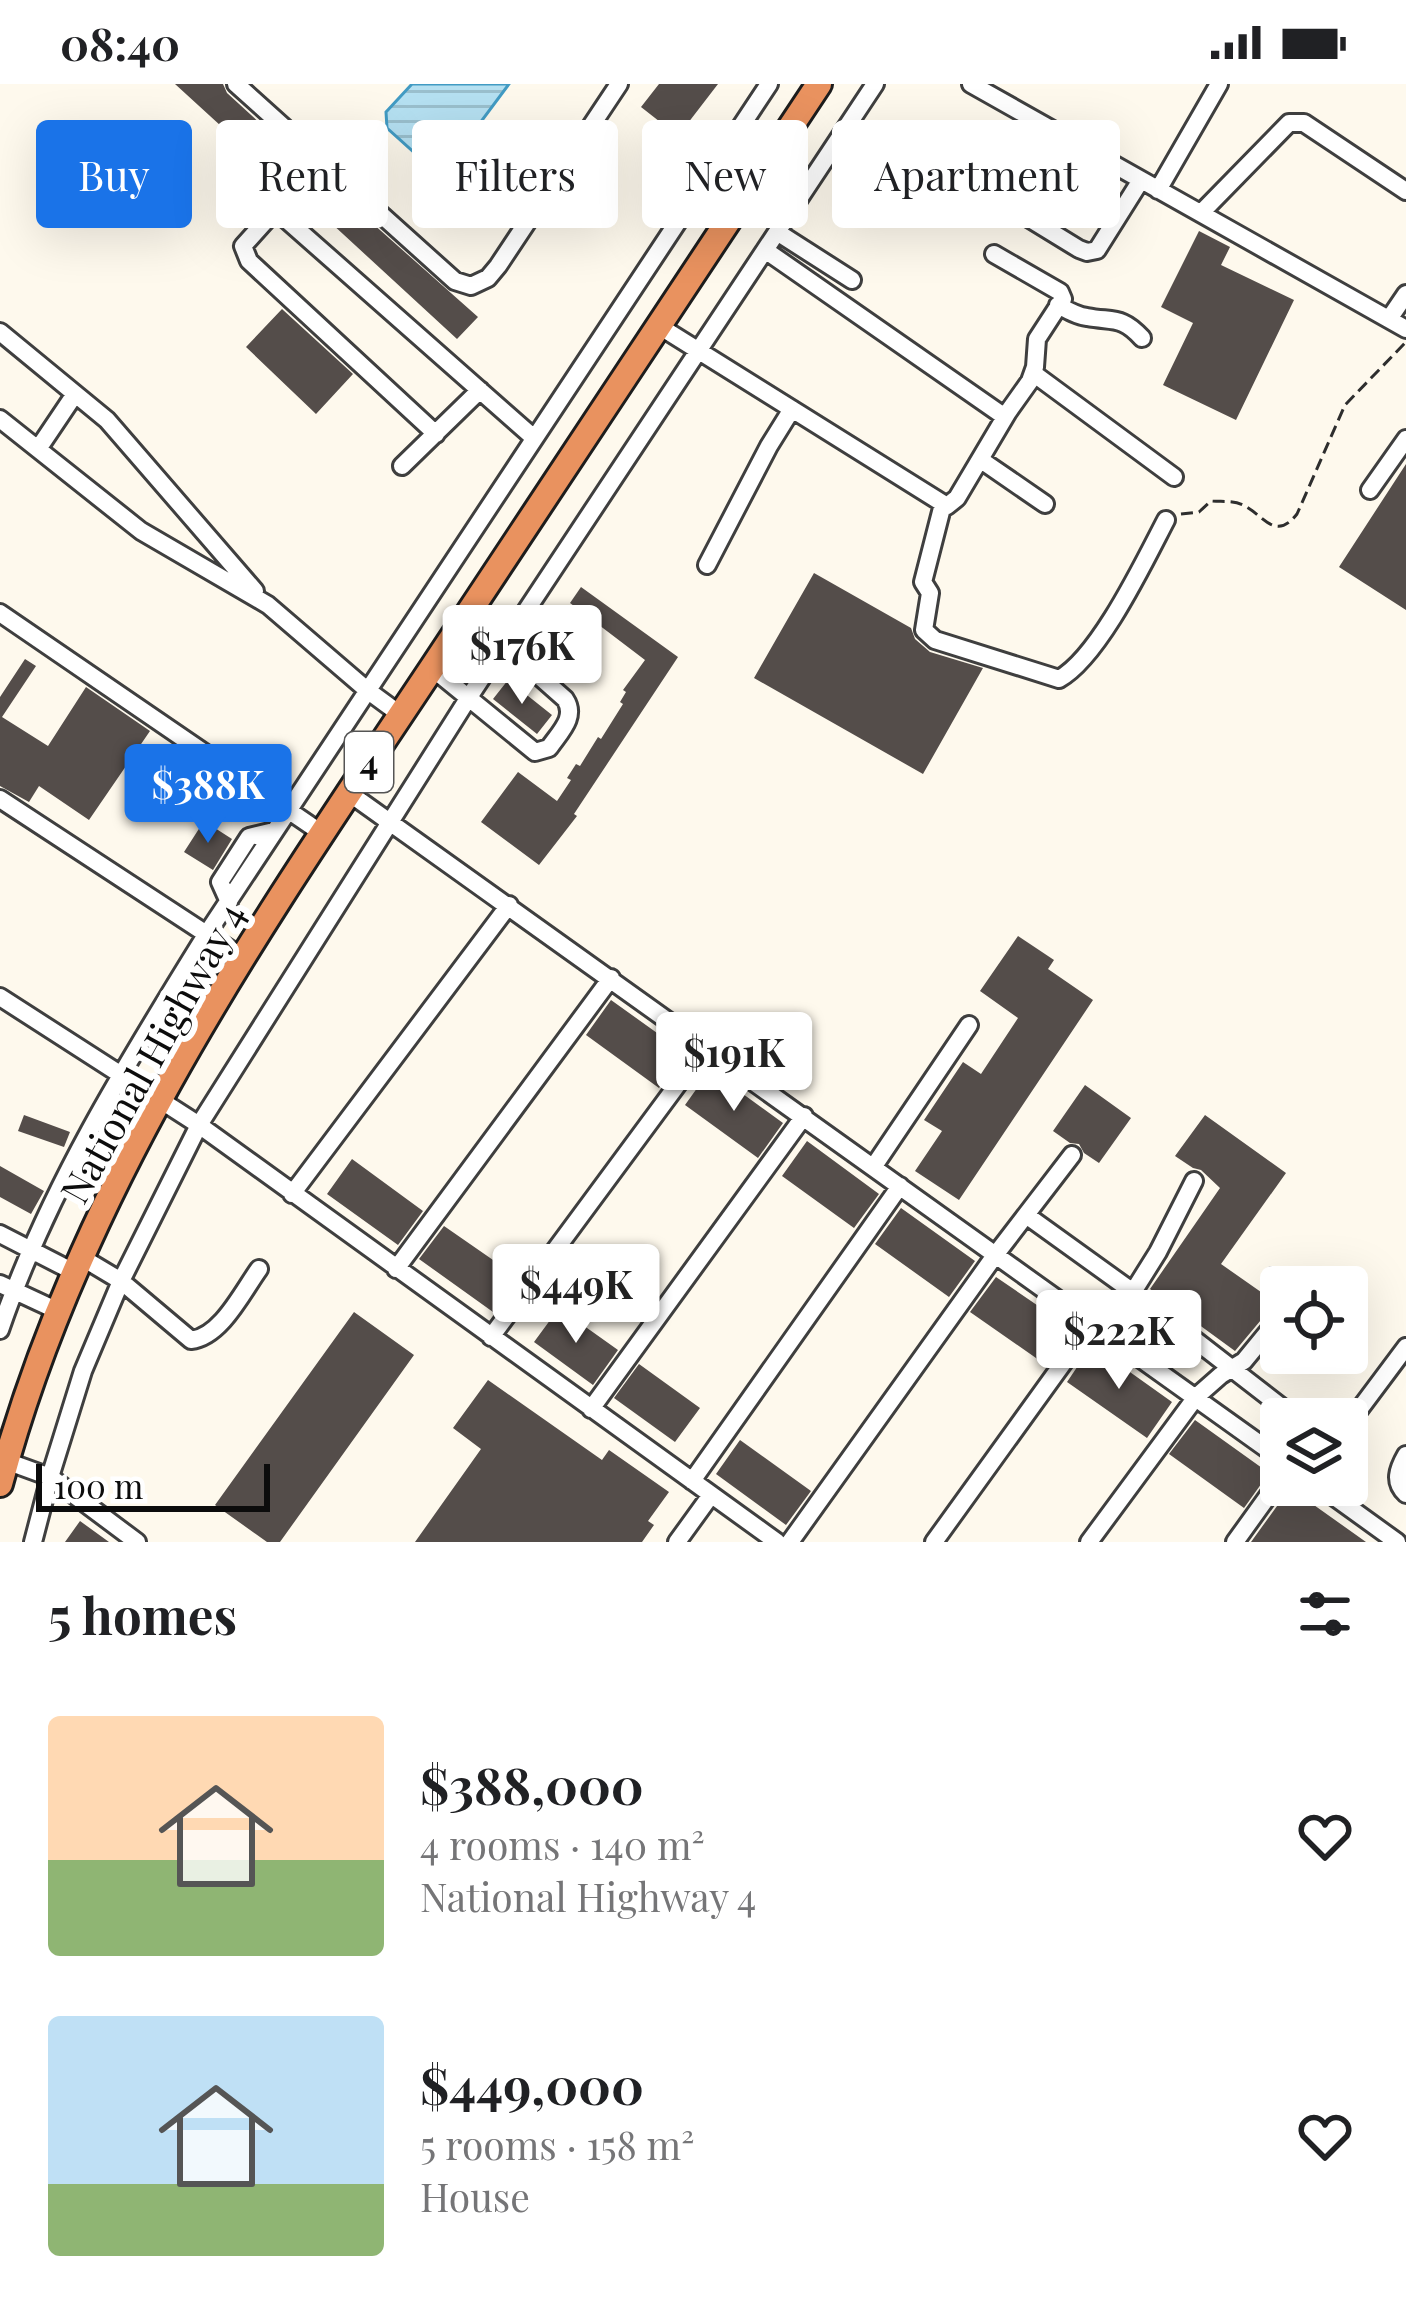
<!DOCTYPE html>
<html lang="en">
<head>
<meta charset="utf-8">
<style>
  body { margin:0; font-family:"Playfair Display",serif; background:#f2f2f2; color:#202124; height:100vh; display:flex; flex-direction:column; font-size:45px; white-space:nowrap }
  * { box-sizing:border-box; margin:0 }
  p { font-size:39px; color:#757577 }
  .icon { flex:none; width:66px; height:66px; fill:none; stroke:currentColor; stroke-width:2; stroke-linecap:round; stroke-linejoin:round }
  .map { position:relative; height:1458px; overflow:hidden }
  .side { display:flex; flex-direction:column; background:#fff; flex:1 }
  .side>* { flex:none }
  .hud { position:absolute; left:36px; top:36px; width:1335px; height:108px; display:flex; gap:24px }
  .fabs { position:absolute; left:1260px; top:1182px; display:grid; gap:24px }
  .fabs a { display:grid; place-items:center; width:108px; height:108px; border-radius:12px; background:#fff; box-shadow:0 12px 48px #0002; font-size:60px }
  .scale { position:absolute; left:36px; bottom:30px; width:234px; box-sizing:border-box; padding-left:12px; border:6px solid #0c0c0c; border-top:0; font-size:33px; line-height:42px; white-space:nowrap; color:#0c0c0c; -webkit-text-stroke:9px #fff; paint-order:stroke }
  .price { position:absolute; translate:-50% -102px; padding:0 27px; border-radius:12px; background:#fff; color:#222; font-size:39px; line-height:78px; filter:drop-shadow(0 3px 6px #0008) }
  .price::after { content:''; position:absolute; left:50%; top:72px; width:36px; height:27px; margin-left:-18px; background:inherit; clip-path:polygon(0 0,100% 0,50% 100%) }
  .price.selected { background:#1a73e8; color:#fff }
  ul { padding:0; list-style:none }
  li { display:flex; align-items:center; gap:36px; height:300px; padding:0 48px }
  li span { display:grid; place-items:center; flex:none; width:336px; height:240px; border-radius:12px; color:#555 }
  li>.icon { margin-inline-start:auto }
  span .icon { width:144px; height:144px; fill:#fffc; stroke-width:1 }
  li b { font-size:51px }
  h2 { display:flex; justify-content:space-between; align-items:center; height:144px; padding:0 48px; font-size:51px }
  .tag { padding:0 42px; border-radius:12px; background:#fff; box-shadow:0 12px 48px #0002; font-size:42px; line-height:108px }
  .tag.selected { background:#1a73e8; color:#fff }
  .status { display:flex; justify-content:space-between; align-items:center; height:84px; padding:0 60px; background:#fff; direction:ltr }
  .status svg { height:33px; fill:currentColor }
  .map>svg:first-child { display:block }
</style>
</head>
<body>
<div class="status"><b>08:40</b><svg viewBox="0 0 49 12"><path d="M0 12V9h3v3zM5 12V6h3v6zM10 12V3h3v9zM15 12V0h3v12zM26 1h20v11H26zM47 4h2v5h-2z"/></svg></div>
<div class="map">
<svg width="1406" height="1458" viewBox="0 0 1406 1458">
  <defs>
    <pattern id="water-rules" width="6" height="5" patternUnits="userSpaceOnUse" patternTransform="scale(3)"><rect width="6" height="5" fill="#b5e0f1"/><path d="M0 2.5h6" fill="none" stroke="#9abfcd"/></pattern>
  </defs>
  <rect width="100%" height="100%" fill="#fef9ed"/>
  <path fill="url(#water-rules)" stroke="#429bc3" stroke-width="3" d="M412,0h97l-61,82 -21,-2 -40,-36 -1,-16z"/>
  <path fill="#544d4a" d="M175,0h48l4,9 58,53 -19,21z
    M659,0h59l-40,52 -37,-29z
    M336,107l142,126 -21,22 -139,-128z
    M1199,147l31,16 -9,18 73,35 -58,120 -73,-35 30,-62 -32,-16z
    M282,225l71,65 -37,40 -70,-67z
    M1406,380v146l-67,-43z
    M814,489l97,55 4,11 15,13 53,16 -60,106 -169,-96z
    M581,503l97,70 -104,157 3,2 -38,49 -58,-43 37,-50 39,29 14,-21 -4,-2 9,-14 4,2 18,-29 3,2 22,-35 -3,-2 6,-10 -3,-2 22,-30 -75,-57z
    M25,575l11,7 -34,51 46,29 38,-59 64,44 -61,89 -50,-34 -10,16 -29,-16v-89z
    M508,596l44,35 -15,19 -44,-35z
    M204,737l28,18 -19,31 -29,-18z
    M1018,852l36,24 -6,9 45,31 -134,200 -44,-29 27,-40 -18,-11 39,-58 18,12 37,-56 -38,-27z
    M611,916l74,53 -26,35 -73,-53z
    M710,986l73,53 -25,35 -73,-53z
    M1085,1001l46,33 -32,45 -15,-10 -5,-9 -9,-1 -17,-12z
    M24,1031l46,17 -6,15 -46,-16z
    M1205,1031l81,58 -65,91 57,40 -7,4 -36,43 -85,-62 70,-101 -19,-18 -8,-2 -18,-12z
    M807,1057l72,53 -25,34 -72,-52z
    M352,1075l71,52 -25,34 -71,-51z
    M0,1082l44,25 -13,23 -31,-17z
    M901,1124l74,53 -26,36 -74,-53z
    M444,1142l75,52 -26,34 -74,-53z
    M996,1193l76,52 -26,36 -76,-53z
    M559,1224l59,42 -25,35 -59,-43z
    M354,1228l60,43 -134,187h-13l-52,-37z
    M1092,1261l80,57 -25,36 -80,-56z
    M639,1280l61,44 -25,34 -61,-44z
    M488,1296l114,80 7,-10 60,42 -21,29 6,4 -12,17h-227l66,-93 -28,-21z
    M1195,1336l74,53 -25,35 -75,-54z
    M740,1356l71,51 -25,34 -70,-51z
    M1290,1404l76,54h-115z
    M80,1437l29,21h-44z"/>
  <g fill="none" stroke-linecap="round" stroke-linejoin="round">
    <g stroke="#3f3f3f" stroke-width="22">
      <path id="minor" d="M236,0l219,197 16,5 17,-8 10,-12 121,-182
        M971,0l435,245
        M1158,106l61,-106
        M1009,122l70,43 8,3 10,-2 44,-70
        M1201,129l88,-90h15l102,68
        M777,148l75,48
        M765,166l240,167
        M1058,221c9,5 19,11 29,12 27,5 35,-1 55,21
        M1389,235l17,-25
        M659,242l288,180 10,-8 51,-86 22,-31 5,-14 2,-28 26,-40 -3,-7 -66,-38
        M0,248l107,88 148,171
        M1033,289l141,104
        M0,335l141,112 127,74 99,85 34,25
        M436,350l-187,-173 -6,-15 28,-31 9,-1 254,224
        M38,365l37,-55
        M981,376l64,44
        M402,382l78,-76
        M1370,406l36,-51
        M943,420l-20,78 7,11 -6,37 11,10 124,39c40,-22 85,-117 107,-159
        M707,481l62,-119 23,-37
        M0,529l323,221
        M432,584l103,84 14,-4c11,-16 28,-31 16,-49l-97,-86
        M349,709l932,666
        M0,715l243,159
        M229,818l-9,-20 29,-45 25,-6
        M0,913l199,128 578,417
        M874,1082l95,-141
        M292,1110l217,-289
        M1026,1131l107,77 164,127
        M0,1150l74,38
        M81,1173l40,24 70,59c30,-3 52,-49 68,-71
        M396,1185l215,-291
        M1273,1193l8,12
        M0,1200l58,27
        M1133,1208l25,-40 36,-71
        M0,1246c48,-141 128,-269 206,-395l563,-851
        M491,1253l215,-291
        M591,1325l213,-293
        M1347,1342l59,-79
        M1263,1362l18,-24
        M1406,1371c-8,14 -13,27 0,39
        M6,1377l44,16 87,65
        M692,1397l208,-295
        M1318,1401l79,57
        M33,1458l17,-65 33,-106 38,-90 78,-156 270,-428 406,-613
        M677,1458l34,-47
        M790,1458l206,-288 76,-99
        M934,1458l158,-219
        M1089,1458l107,-145 25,-22 23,-14 37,-45
        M1235,1458l46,-64"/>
    </g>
    <g stroke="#1d1d1d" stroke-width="30">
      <path id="highway" d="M0,1400c80,-300 262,-561 432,-816 129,-195 258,-389 387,-584"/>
    </g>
    <path stroke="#2e2e2e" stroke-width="3" stroke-dasharray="12 6" stroke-linecap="butt" d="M1181,430l18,-2 12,-11c11,1 22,-1 32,4 21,10 32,37 54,9l48,-109 60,-62"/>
    <use href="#minor" stroke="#fff" stroke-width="16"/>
    <use href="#highway" stroke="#e9925f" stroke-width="24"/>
  </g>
  <g text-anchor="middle" stroke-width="12" stroke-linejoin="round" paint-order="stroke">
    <rect fill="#fff" stroke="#555" stroke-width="3" x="345" y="648" width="48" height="60" rx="9"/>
    <g font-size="36" font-weight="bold" fill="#0c0c0c">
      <text x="369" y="691">4</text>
    </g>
    <g font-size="39" fill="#0c0c0c" stroke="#fff">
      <text transform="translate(153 969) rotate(-61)" y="14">National Highway 4</text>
    </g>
  </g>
</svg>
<div class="fabs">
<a><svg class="icon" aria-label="locate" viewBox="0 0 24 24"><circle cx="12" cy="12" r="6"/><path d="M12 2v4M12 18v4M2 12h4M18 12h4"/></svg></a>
<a><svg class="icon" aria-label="layers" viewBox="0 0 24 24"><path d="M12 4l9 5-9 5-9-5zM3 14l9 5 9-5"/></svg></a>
</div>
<div class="scale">100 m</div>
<b class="price" style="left:522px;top:623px">$176K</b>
<b class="price selected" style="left:208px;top:762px">$388K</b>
<b class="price" style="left:734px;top:1030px">$191K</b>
<b class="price" style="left:576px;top:1262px">$449K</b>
<b class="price" style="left:1119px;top:1308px">$222K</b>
<div class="hud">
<a class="tag selected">Buy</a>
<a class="tag">Rent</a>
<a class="tag">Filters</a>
<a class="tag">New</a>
<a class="tag">Apartment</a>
</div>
</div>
<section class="side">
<h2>5 homes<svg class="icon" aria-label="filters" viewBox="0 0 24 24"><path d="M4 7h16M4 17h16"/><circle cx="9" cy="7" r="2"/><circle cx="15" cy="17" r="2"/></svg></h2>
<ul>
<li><span style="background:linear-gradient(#ffd9b3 60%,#8fb573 0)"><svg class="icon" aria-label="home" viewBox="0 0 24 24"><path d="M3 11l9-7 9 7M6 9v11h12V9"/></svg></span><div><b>$388,000</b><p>4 rooms · 140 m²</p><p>National Highway 4</p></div><svg class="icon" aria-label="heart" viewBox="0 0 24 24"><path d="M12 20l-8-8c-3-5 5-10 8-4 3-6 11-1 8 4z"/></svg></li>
<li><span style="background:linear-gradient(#bfe0f5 70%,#8fb573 0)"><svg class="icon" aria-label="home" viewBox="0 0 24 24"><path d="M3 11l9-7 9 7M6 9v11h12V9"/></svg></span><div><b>$449,000</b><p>5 rooms · 158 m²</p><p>House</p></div><svg class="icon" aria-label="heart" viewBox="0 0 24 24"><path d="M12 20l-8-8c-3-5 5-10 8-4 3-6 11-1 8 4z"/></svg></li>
</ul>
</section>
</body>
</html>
